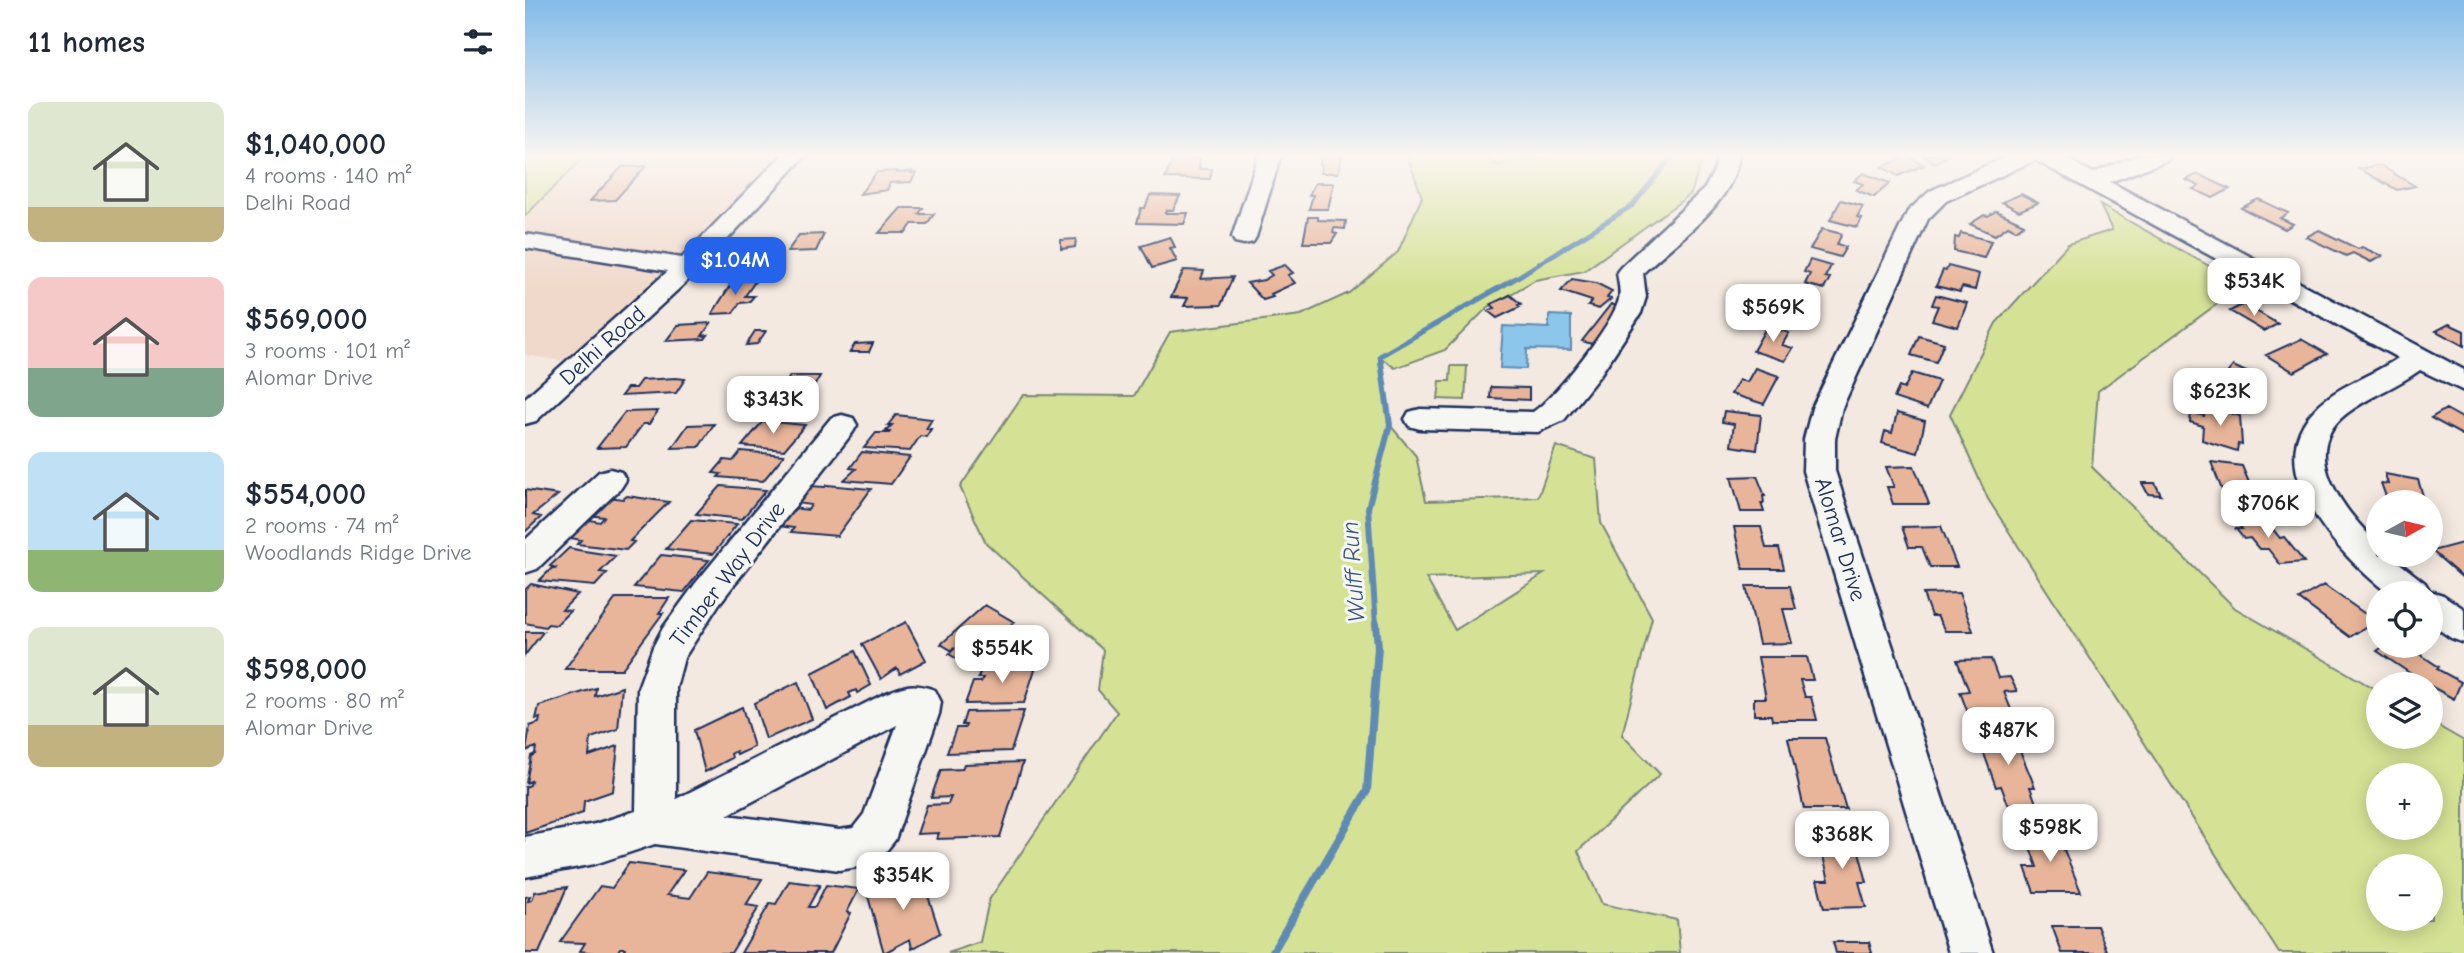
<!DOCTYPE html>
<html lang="en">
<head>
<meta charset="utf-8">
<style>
  body { margin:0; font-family:"Comic Neue",sans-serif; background:#f2f2f3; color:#1f2937; height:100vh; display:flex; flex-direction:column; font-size:26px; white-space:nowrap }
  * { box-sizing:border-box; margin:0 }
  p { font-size:23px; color:#747a83 }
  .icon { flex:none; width:38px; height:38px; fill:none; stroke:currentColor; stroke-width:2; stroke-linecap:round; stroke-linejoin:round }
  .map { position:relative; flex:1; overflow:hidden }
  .sheet { display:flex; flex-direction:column; background:#fff; width:525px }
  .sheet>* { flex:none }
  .needle { width:46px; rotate:82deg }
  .tools { position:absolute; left:1841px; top:490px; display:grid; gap:14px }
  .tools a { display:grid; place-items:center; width:77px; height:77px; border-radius:50%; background:#fff; box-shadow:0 4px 18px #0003; font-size:35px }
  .price { position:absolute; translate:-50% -60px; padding:0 16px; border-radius:14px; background:#fff; color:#222; font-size:23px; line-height:46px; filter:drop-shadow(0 2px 4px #0008) }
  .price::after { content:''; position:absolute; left:50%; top:42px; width:21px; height:16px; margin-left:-10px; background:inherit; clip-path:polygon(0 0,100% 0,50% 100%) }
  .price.active { background:#2563eb; color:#fff }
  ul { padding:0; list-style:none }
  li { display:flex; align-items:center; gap:21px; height:175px; padding:0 28px }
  li span { display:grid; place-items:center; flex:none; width:196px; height:140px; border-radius:14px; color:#555 }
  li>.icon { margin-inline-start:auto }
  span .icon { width:84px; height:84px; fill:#fffc; stroke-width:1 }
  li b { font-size:30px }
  h2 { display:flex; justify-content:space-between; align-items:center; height:84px; padding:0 28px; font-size:30px }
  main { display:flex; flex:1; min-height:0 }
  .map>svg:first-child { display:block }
</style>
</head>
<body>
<main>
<section class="sheet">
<h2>11 homes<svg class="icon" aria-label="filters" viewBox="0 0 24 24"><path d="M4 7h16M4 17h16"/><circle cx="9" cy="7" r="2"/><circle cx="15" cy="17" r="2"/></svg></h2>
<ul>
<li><span style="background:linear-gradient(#dfe7d0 75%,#c2b280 0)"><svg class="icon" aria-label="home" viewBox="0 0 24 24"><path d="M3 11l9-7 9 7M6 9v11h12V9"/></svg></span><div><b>$1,040,000</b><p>4 rooms · 140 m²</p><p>Delhi Road</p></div></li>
<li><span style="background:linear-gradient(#f6c9c9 65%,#7fa58c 0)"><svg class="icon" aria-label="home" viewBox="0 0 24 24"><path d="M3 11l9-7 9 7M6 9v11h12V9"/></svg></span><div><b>$569,000</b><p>3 rooms · 101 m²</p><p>Alomar Drive</p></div></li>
<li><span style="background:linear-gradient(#bfe0f5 70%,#8fb573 0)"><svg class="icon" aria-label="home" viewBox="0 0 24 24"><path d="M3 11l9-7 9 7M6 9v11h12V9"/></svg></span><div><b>$554,000</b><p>2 rooms · 74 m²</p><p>Woodlands Ridge Drive</p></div></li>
<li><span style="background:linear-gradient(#dfe7d0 70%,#c2b280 0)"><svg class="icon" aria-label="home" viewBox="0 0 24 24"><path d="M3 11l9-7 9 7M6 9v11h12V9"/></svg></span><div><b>$598,000</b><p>2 rooms · 80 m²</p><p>Alomar Drive</p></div></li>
</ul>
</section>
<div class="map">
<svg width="1939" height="953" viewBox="0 0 1939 953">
  <rect width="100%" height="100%" fill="#f3e9e0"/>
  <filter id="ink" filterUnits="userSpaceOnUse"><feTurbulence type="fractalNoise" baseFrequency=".0143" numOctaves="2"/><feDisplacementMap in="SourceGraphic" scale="14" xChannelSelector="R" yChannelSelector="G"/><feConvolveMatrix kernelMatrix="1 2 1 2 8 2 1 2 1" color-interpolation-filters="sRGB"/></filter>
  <g filter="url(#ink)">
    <path fill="#f0d9cb" d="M0,155h270l-213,209 -57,-9z"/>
    <path fill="#d5e295" stroke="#78887a" stroke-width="2" fill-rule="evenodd" d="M0,155h61l-61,61z
      M882,155h75l15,10 59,-10h147l-12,39 -107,77 -49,9 -48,28 -42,42 -50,18 -15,-11 10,68 26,31 10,45 112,-4 18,-51 40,13 5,64 51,95 -30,117 38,39 -82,77 24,53 75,16 3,33h-732l32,-11 9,-42 128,-188 -19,-22 5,-40 -117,-107 -26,-56 63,-92 111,1 36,-64 131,-17 48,-22 49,-41 24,-55zM1019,574l-89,56 -29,-52z
      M1575,205l143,80 -145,106 -6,76 143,141 143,83v46h53v-15l33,19v212h-185l-291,-454 -38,-85 46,-91 72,-79 44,-14zM1906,775v53h-53v-53zM1906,866v53h-53v-53z
      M926,366h16l-2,34 -27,-1 2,-18h10z"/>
    <path fill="#8cc6eb" stroke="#5f8ab3" stroke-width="2" d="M1024,315l22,1v34l-44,-1 -1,20 -26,-1 3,-42 46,2z"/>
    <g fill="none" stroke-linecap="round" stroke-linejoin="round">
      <path stroke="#5f8ab3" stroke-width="5" d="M856,363l-1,-7 136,-78 117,-73 40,-50"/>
      <path stroke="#5f8ab3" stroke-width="6" d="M851,625l-8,-117 22,-83 -9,-63"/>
      <path stroke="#5f8ab3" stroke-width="8" d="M747,953l95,-162 11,-144 -2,-24"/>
    </g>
    <path fill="#e8b59a" stroke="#1b2f5e" stroke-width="2" d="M795,155h25l-3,1 -4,17h-18l2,-8h-2z
      M1396,155h28l-14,8z
      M1383,156l16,9 -26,11 -16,-9z
      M649,158l26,1 -1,10h13l-2,10 -45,-1z
      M1855,165l13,8 22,13 -18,4 -38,-21z
      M121,166l-31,34 -25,1 32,-34z
      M372,171l-1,2 16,-2 -1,2h5l-5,9 -21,1 -3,7 -27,4 17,-22z
      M1338,173l27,10 -16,14 -18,-7 7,-6 -9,-3z
      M1673,174l32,15 -17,9 -20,-9 6,-3 -13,-6z
      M790,183h19l-6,26h-19l4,-14h-4z
      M1496,194l17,9 -19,8 -17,-9z
      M625,195l30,1 -7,14h-6l-2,3h23l-4,11 -47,-1 4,-15h4z
      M1733,199l30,14 -8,5 13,6 -8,5 -44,-21z
      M1316,200l22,6 -6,11 5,1 -5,9 -27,-7z
      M376,208h22l-4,6h15l-7,10h-15l-6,9h-27z
      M1471,211l28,13 -8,6 -8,-4 -13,9 -25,-11 14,-9 4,1z
      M783,217h10v3l28,1 -1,8 -11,-1 -1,5 4,1 -6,9h-28z
      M1297,229l20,5 -5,10 9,3 -6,10 -30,-8z
      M1794,230l39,19 4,-2 20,9 -11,6 -18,-9 -7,3 -40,-19z
      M1436,233l30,8 -7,17 -30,-7 1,-14 4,1z
      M299,234l-8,17 -29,1 12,-17z
      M645,237l5,10 -5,1 7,13 -25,7 -11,-22z
      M551,239l-1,8 -14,2v-9z
      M1285,260l21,6 -6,11 5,1 -6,11 -19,-5 5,-10 -6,-2z
      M760,265l8,8 -5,2 7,8 -24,11 2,3 -10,3 -16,-17 17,-3 8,-5 -4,-4z
      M1423,266l31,8 -4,16 -13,-3 -2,5 -24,-6 7,-16 3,1z
      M659,270l20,1 -3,8 32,-2 -12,28 -37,1 4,-8 -17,-1z
      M1047,279l24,4 16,8 -5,7 4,1 -12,10 -11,-3 4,-5 -31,-10z
      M231,280l-11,16h9l-5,6 -9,1 -7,10 -21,1 21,-33z
      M1267,294l24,7 -12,25 -26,-9z
      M985,295l11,9 -3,1 2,2 -23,11 -9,-7 7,-3 -4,-4z
      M1411,295l31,8 -9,24 -26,-7 6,-14 -6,-1z
      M1086,304l9,3 -28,37 -10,-3z
      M1719,304l34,20 -14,7 -34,-20z
      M186,323l-9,13 6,-1 -3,4 -39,2 12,-16z
      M1924,324l15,7v15l-28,-15z
      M1242,326l22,7 -7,12 11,3 -8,13 -32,-10z
      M230,331h11l-9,13 -11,1z
      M1394,336l25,7 -8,19 -25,-7z
      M1776,339l26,15 -33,18 -28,-17z
      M348,343l-4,9h-19l5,-8z
      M1708,366l31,14 -3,5 3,1 -19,20 -32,-15z
      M1230,368l24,8 -15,28 -33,-10 8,-14 8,2z
      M1387,373l27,8 -12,28 -33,-11 5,-11 5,2z
      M265,376h30l-10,17 -30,1z
      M151,378l9,1 -9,14 -55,3 6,-8h8l6,-8z
      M966,387l38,1v12l-39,-2z
      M1681,406l34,10 2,29 -4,-1 -1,7 -35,-11 1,-14 -13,-4 1,-10 13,4z
      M1921,409l18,10v17l-33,-18z
      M133,411l-9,13h-6l-17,23 -29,1 28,-36z
      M1199,411l37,4 -4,35 -26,-4 3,-22 -12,-2z
      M1372,413l28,8 -7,32 -36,-10 3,-12 7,2z
      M371,415l36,4 -6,10h5l-5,8 -6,-1 -10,15 -46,-3 12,-15h13l1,-1 -4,-1 6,-6h-4z
      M238,421l42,4 -21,25 -42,-4z
      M189,424l-15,23 -27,1 16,-23z
      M216,451l43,4 -21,26 -45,-4 3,-3 -8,-1 11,-13 9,1z
      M337,452l48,5 -19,27 -47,-4 12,-11 -6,-1z
      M1686,462l31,4 14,33 -32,-4z
      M1389,466l15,38h-36l-6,-17h7l-8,-20z
      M1860,474l33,6 7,22h-37l-7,-19 7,1z
      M1232,476l8,20h-2l1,7h-3l3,9h-23l-10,-35z
      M1617,483h13l6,12 -13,-1z
      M302,485l44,4 -34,47 -46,-4 3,-4 -16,-2 14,-18 16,2 3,-5 -15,-2 13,-17 16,1z
      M196,486l45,4 -24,29 -46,-5z
      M0,490l33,5 -25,20 8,2 -16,15z
      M102,496l42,6 -39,39 4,1 -8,8 -49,-6 4,-4 -15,-3 19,-18 15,3 4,-5 -15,-2 19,-18 15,2z
      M1739,518l16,20 4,-1 20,25 -24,2 -12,-15h-9l-9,-11 -6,1 -8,-10h6l-7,-9z
      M166,520l46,4 -24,30 -47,-5z
      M1416,526l16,41h-27l-8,-20h-13l-7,-20z
      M1209,527h27l5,21h13l5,21h-41z
      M1937,543l2,2v34l-32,-28z
      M44,548l9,2 38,6 -16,16 7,1 -12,13 -56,-5 13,-13 3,1 1,-1 -6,-2z
      M136,555l48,5 -25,32 -50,-5z
      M6,584l47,10 -16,16 8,1 -14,14 -8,-1 -3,3 -20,-4v-33z
      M1799,585l47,33 3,3 -24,16 -51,-38z
      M1221,586h44l6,23h-13l9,34 -33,1z
      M1434,593l14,38h-28l-8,-15h-6l-8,-22z
      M91,598h53l-10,15h4l-41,56h-57z
      M460,605l29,17 -47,43 -18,-11 6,-6 -4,2 -10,-6z
      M381,622l20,38 -26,14 -3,-6 -16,11 -19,-35z
      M0,632h18l-18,23z
      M1859,646h23l32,21 -2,2 24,13 -7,17 -31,-17 -46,-31z
      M330,651l16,34 -14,8 -1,-3 -7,3 2,4 -24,13 -15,-37z
      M1233,657h49l6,23h-13l5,17h6l6,23h-45l-1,-5h-17v-17h12z
      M1466,659l7,19 12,-1 7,14 -13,1 8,20 -44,1 -8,-21 9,-1 -12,-31z
      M511,666l-12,37 -59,1 8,-22h8l2,-4h-5l4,-11z
      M273,682l14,37 -46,20 -12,-36z
      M97,687l-4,42 -27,9 -2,18 29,-10 -5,45 -29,10 -1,12 -58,20v-46l5,-2 1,-4 -5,2 5,-27 4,-2 1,-7 -10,4 4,-25 9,-3 1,-5 -4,1 3,-13 57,-18 -1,8z
      M217,707l12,40 -17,8 -1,-4 -5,3 1,4 -27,14 -11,-42z
      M499,711l-13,40 -64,2 9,-25h9l1,-3h-4l4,-13z
      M1452,734h36l22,53h-5l6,16 -28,1 -7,-18 -5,1z
      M1263,738h37l21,71h-42z
      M498,762l-23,75 -63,2 2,-6 -22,1 10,-29 21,-1 3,-7 -20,1 10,-28 21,-1 2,-5z
      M1499,830h32l25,62h-47l-9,-25h12z
      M1292,833h37l13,49h-8l7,25 -42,1 -7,-28h12z
      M104,863l55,7 -17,25 23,3 17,-26 55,7 -16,26 13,2 -28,46h-98l-10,-1 2,-4h-5l-3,5h-23l-14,-2 5,-8 -25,-1 40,-56 12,2z
      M394,868l21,65 -28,16 -2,-10 -26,14 -17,-60 29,-16 3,8 5,-2 -2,-6z
      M264,881l31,4 -12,22h7l11,-22 33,4 -12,23 4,1 -20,40h-90l29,-50 6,1z
      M42,887l-28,66h-14v-56l5,-1 -2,5 4,-1 3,-8z
      M1527,926h45l11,27h-46z
      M1308,942h36l3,11h-36z"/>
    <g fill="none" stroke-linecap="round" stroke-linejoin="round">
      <g stroke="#1b2f5e" stroke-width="5">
        <path id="minor" d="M257,155h24l-109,117 -161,149 -11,3v-26l143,-127 -143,-23v-14l157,24z
          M734,155h22l-25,82 -3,5 -9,2 -9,-2 -3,-5z
          M1192,155h22c-6,51 -62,84 -96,118l3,24 -5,16 -41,62 -36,45 -26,12 -118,-3 -11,-3 -4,-7 4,-7 11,-3 113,3c21,-13 81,-89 86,-113 2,-8 -1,-18 -2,-27l4,-5 84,-79 10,-19z
          M1485,155h50l33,18 46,-18h32l-3,5 -58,22 354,188v21l-44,-21c-23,17 -51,26 -74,44 -50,39 0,99 32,130v11h11l36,28 5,8 13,4 21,14v34l-13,-5 -20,-14v-31h-43c-48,-37 -132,-125 -72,-185 22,-23 56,-32 82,-50l-363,-198 -89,41 -18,18 -86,189 -7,31v32l158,482h-44l-146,-482 1,-32 8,-31 96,-197 22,-20z
          M317,415l11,3 4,7 -4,7 -134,172 -35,54 -8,30v111l206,-104c23,-10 29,-13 53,-5l6,12 -2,12 -44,126 -16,20 -15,6 -25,4 -184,-26 -60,20 -70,13v-40l70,-13 41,-13 2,-123 15,-41 10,-19 32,-44 136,-166zM372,725l-33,89 -11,14 -14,2 -112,-15z
          M85,469l11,3 5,8 -5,8 -84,81 -12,4v-33l74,-68z"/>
      </g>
      <use href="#minor" fill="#f6f6f2" fill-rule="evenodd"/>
    </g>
  </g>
  <linearGradient id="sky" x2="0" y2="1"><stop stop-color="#83bbe9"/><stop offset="0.54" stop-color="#faf5f1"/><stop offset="1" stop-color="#faf5f1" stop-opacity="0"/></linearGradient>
  <rect width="1939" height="289" fill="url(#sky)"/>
  <g text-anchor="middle" stroke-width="6" stroke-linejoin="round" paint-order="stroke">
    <g font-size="23" fill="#1b2f5e" stroke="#f6f6f2">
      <text transform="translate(77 345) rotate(-42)" y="8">Delhi Road</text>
      <text transform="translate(1316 539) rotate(73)" y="8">Alomar Drive</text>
      <text transform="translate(202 574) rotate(-53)" y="8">Timber Way Drive</text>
    </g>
    <g font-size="24" font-style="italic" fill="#375581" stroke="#f6f6f2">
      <text transform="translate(828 572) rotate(-94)" y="8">Wulff Run</text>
    </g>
  </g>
</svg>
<div class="tools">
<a><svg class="needle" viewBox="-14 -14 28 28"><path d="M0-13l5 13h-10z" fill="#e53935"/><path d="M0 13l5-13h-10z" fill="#747a83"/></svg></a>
<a><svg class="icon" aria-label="locate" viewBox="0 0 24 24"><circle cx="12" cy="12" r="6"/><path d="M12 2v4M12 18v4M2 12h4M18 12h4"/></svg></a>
<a><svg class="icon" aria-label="layers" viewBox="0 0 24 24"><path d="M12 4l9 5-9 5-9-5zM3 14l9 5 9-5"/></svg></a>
<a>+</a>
<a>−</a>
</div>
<b class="price active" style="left:210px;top:297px">$1.04M</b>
<b class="price" style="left:1729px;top:318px">$534K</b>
<b class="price" style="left:1248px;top:344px">$569K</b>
<b class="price" style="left:1695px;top:428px">$623K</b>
<b class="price" style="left:248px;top:436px">$343K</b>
<b class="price" style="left:1743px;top:540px">$706K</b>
<b class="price" style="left:477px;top:685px">$554K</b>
<b class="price" style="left:1483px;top:767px">$487K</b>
<b class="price" style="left:1525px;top:864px">$598K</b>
<b class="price" style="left:1317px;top:871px">$368K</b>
<b class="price" style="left:378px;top:912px">$354K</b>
</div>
</main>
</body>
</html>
